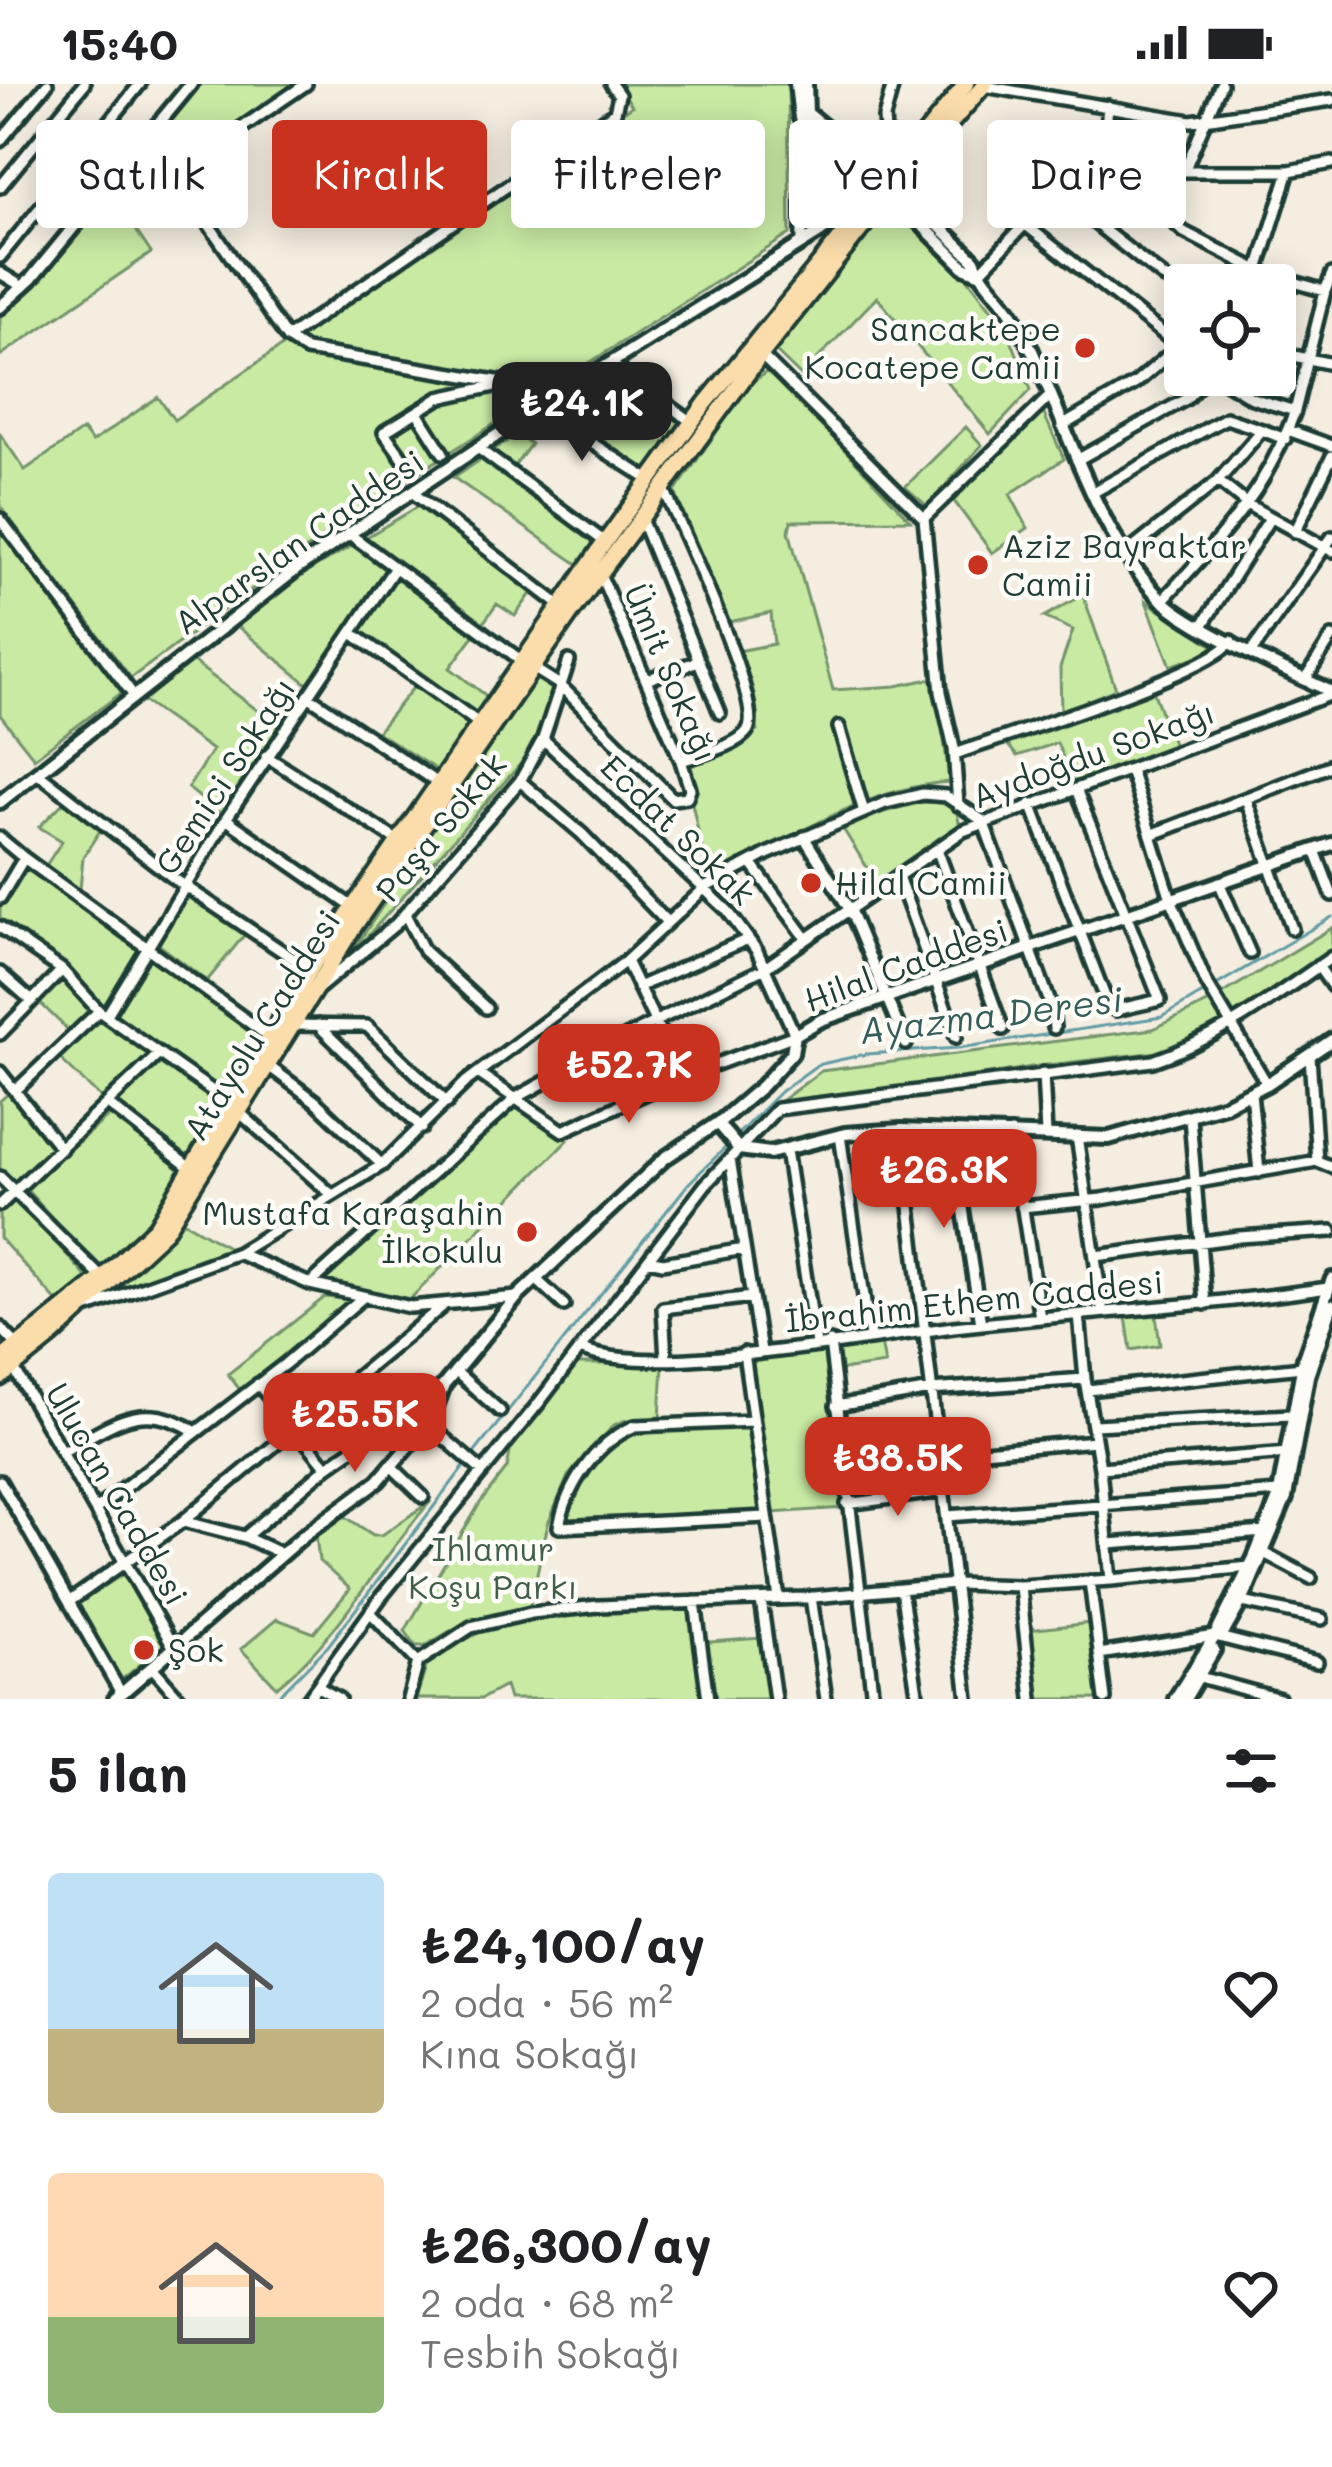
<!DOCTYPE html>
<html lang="tr">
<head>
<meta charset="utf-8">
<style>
  body { margin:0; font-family:Mali,sans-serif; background:#f2f2f2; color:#202124; height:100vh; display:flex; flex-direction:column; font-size:45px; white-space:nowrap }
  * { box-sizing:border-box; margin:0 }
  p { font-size:39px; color:#757577 }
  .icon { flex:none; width:66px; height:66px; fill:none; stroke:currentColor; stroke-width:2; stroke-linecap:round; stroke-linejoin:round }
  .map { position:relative; height:1615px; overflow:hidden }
  .side { display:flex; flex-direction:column; background:#fff; flex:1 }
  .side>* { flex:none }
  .hud { position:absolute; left:36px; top:36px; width:1260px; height:108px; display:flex; gap:24px }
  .buttons { position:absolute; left:1164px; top:180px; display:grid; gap:24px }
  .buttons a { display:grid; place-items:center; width:132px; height:132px; border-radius:12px; background:#fff; box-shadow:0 6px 30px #0003; font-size:60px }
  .price { position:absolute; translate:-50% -102px; padding:0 27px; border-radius:24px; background:#c8321e; color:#fff; font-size:39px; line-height:78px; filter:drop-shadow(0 3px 6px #0008) }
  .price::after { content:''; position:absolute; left:50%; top:72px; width:36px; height:27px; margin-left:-18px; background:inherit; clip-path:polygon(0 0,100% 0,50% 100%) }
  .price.active { background:#222; color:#fff }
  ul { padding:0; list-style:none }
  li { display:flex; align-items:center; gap:36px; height:300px; padding:0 48px }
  li span { display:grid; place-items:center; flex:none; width:336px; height:240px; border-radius:12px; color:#555 }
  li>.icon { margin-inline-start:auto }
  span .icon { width:144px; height:144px; fill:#fffc; stroke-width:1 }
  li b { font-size:51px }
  h2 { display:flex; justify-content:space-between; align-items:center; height:144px; padding:0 48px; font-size:51px }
  .tag { padding:0 42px; border-radius:12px; background:#fff; box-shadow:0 6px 30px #0003; font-size:42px; line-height:108px }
  .tag.active { background:#c8321e; color:#fff }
  .status { display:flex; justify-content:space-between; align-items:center; height:84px; padding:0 60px; background:#fff; direction:ltr }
  .status svg { height:33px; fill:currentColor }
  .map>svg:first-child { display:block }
</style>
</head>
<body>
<div class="status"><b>15:40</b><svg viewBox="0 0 49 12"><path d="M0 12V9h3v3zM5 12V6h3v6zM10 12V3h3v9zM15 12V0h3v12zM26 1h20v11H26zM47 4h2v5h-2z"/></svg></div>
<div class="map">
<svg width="1332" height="1615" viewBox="0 0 1332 1615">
  <rect width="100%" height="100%" fill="#f4ede0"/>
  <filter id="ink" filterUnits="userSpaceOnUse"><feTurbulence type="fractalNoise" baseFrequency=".00833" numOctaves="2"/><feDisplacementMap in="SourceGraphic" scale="24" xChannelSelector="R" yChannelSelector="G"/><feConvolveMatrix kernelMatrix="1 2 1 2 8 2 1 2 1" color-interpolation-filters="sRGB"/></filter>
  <g filter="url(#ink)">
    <path fill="#c8eaa3" stroke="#74946c" stroke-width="3" d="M198,0h97l-176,121 32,48 -151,103v-41l25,-21z
      M618,0h170l2,150 -436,280 -223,164 -131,-172v-72l25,36 58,-40 9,12 66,-45 16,23 458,-314z
      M897,115l57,62 53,68 24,61 -41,44 -113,-137 -76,79 -30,-29z
      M770,285l140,151 -119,1 -2,10 44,159 63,-4 39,-8 15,104c-88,6 -164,59 -241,99l-26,-119 75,-31 -20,-80 36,-7 -3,-31 -42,9 -54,-130 74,-107z
      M613,287l70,50 -33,51 -93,-63z
      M1043,328l21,47 -54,35 18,34 -36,25 -38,-52 32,-37z
      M966,343l16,18 -55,61 -22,-19z
      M517,350l14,10 -24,32 93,67 -18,24 -128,-89z
      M419,422l114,85 -18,25 -18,-12 -47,64 38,29 -50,74 -61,-39 44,-54 -71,-50 -39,59 -74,-61 67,-52z
      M0,446l124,161 -90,67 -34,-43z
      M1083,511l33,94 -55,23 -1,-44 13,-38 -29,-13z
      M1146,517l72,48 -47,17z
      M192,577l89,67 -58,88 -35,-28 24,-38 -69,-49z
      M533,592l22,15 -23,60 -183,206z
      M1152,604l23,61 -101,36 -17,-42 -40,13 -11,-13z
      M64,718l37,27 -18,28 -3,33 -35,-23 17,-26 -23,-14z
      M921,718l25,1 10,5 4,19 -84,55 -36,-58z
      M26,779l238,170 -38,62 -67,-47 -54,54 -55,-53 18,-19 -28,-27 29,-33 -69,-49v-12z
      M189,809l57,40 -39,48 -49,-37z
      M1332,844v28l-98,66 -15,-26z
      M1210,918l14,23 -57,26 -136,16 -131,23 -123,14 44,-33 332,-42z
      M161,975l61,43 -33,58 -72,-56z
      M9,1009l54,62 49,-42 70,55 -26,49 -56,53 -73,-80 -27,-20v-69z
      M518,1020l50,36 -158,159 -87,-17z
      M17,1113l71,82 -29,25 -59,-66v-26z
      M181,1136l50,29 -124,47 61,-58z
      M325,1213l29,3 -114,90 -12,-16z
      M1156,1230l4,31 -29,5 -5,-33z
      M880,1253l5,27 -44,6 -4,-27z
      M828,1263l16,161 -72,5 -22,-156z
      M574,1280h89l-3,55 -34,1 -12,5 -46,51 -20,48 -19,85 -62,12 -42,25h-9l-11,-15 75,-128 27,-35 5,-26z
      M747,1342l15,88 -186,9 -7,-5 6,-31 47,-50 11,-6z
      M431,1417c-54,60 -90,135 -154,186l-36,-38 36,-30 37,14 36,-44 -31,-28 -3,-26 27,-20 30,20h9z
      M126,1488l43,69 -50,41 -44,-76z
      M692,1524l6,35 63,-5 8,61h-260l-4,-13 -24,13h-65l12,-38 50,-28 75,-19z
      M1091,1539l9,76h-63l-10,-69z"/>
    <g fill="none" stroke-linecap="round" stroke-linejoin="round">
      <path stroke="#629ca4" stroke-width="3" d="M735,1053l46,-46 36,-26 49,-11 93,-6 203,-31 170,-100
        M472,1372l217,-273 40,-39
        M275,1615l53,-53 138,-182"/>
      <g stroke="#1f3d34" stroke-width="18">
        <path id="minor" d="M306,0l-132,90 113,164 19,12 203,33 48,15
          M893,0l-9,34 1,13 27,20
          M1221,0l-37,87h105l43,-8
          M984,2l207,35 141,-21
          M801,33l1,126
          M0,57l47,-57
          M1102,89l54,33 28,26 82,42 59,17 7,-17
          M1102,89l82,-2
          M0,103l84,-103
          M1058,110l127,100
          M1027,142l158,125
          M0,173l140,-173
          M1258,186l31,-99
          M0,189l23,14
          M979,189c36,-36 72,-87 123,-100l6,-67
          M287,254l328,-226 4,-17 -8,-11
          M1275,268l57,12
          M761,271l163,163
          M611,280l81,58
          M1214,291l38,23 43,13 30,-120
          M538,325l112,71
          M417,328l26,41
          M1062,342l74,-43 43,-37
          M1288,346l44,16
          M1285,355l-23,-9 -44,51 30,24 84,46
          M479,365l126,93
          M1077,376l109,-61 23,-24
          M409,383l-25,-35 55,-34 65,-14
          M663,403c16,36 101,216 85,243 -11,17 -49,24 -67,31
          M413,409l148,113
          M1092,409l134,-75 36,12
          M0,435l134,177
          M641,435l79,194
          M1295,448l37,-76
          M348,449l174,128
          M1127,469l91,-72
          M1162,517c60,-66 101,-104 133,-190
          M1202,542l68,-108
          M352,549l128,91
          M1252,567l80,-114
          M533,584l27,17 113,114 14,-2 3,-8 -9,-28 -81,-187
          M646,596l52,-19
          M1305,596l27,-43
          M308,612l131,88
          M839,643l25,85
          M955,670c44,-16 260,-83 276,-113
          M266,672l134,86
          M1130,686l21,65 181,-70
          M38,689l138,107 134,90
          M520,697l62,53 84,87
          M1246,715l46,130
          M1031,720l78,203 7,3 44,-10 -84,-211
          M958,721l-4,-57 -13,-56 -17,-174 126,-122
          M226,735l128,89
          M1151,751l20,64 35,83 61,102
          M804,753l46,73 56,134
          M0,754l24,20 -24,40
          M937,765l66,180
          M1315,766l17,45
          M24,774l244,178
          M751,779l56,76
          M899,795l57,158
          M1219,798l31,71
          M405,830l19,37 62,57
          M0,843l62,43 37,41 129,91
          M626,877l56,116
          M1318,882l14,20
          M0,889l32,28
          M638,903l110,-48
          M319,904l77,-64 124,-143 23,-42 26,-78
          M107,931l119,-196 168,-250
          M290,941l77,1 80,77
          M318,941l104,103
          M0,950l62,-64
          M1310,972l7,105
          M266,980l49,37 67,64
          M0,988l61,77
          M478,989l85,58 119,-54 113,-42 -38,-84 -30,-41 -184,-171
          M1043,989l3,62
          M16,1006l83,-79
          M1251,1009l8,79
          M109,1021l80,62
          M238,1027l93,83
          M1190,1033l15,187
          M901,1046l67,569
          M951,1047l30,193
          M1011,1049l29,185
          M840,1051l30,202
          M1077,1052l26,176
          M786,1066l30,194
          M0,1093l102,101
          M0,1121l159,-151
          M1022,1123l80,-8 215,-38 15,6
          M238,1169l144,-88 85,-84 159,-120 80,-74 61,-33 118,-51 38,-9 23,2 37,25 69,187 2,20
          M1096,1172l143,-19 93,-6
          M648,1176l15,3 81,-14
          M538,1197l26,24
          M310,1200l206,-186 138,-76 111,-54 198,-137 369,-137
          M752,1213l9,54
          M86,1224l152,-55 72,31 100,23 107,-10
          M0,1243l17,18
          M830,1258l43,357
          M580,1265c69,31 300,-14 383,-23 122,-14 244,-20 365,-38
          M744,1269l35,246
          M666,1275l-3,-51 89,-11 -22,-138
          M13,1283l161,281
          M455,1287l45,40
          M1085,1295l15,89 11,112 139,-13
          M258,1300l69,83
          M1087,1306l215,-23
          M836,1322l95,-16 154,-11 -6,-64
          M753,1337l-118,5c-40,17 -68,59 -76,101l208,-10
          M428,1340l53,46
          M1094,1341l197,-10
          M62,1368c49,-27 81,-55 134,-20
          M939,1371l156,-14
          M391,1382l32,31
          M1100,1384l188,-15
          M0,1397l121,212
          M847,1420l97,-13
          M95,1426l190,-146 78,-67
          M947,1432l332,-24
          M245,1453l82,-70 117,-82
          M1109,1460l156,-12
          M1264,1469l47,25
          M282,1470l-37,-17 -62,-16 261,-216
          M1090,1497l15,118
          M1020,1502l12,113
          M901,1505l17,110
          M811,1513l15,102
          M761,1516l14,99
          M70,1517l113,-80
          M1238,1517l84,18
          M695,1518l13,97
          M370,1528l48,50 53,-35 60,-14 68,-7 204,-8 152,-14 65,2 91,-6
          M1099,1570l116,-18 102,26
          M152,1583l28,32
          M1196,1592l84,23
          M318,1603l21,12
          M308,1615l73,-102 157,-193 167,-219 72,-76 376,-48c66,-22 122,-65 179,-104
          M408,1615l10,-37"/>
      </g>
      <g stroke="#1f3d34" stroke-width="20">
        <path id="tertiary" d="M806,0l1,29 81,65
          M897,101l77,75c7,18 20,30 32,45 12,16 23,38 31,57 35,78 62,174 124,237 30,30 130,74 171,93
          M890,109l74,74 15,6
          M0,223l31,-28 160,-195
          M0,718l298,-234 225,-150 297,-186 61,-47 -81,-67 -4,-34
          M717,1039l22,26 31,4 75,-19 56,-4 208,8 116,-33 42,-21 65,-44
          M1223,1550l22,-39 41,-97 22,-122 24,-71
          M115,1615l188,-163 75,-55 53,-61 13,-35 73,-88 148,-139 57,-38 40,-34 30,-33 3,-18 26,-15 511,-176
          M1175,1615l40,-63 39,-78 24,-60 26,-140 28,-79
          M1185,1615l29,-49"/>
      </g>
      <g stroke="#1f3d34" stroke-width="22">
        <path id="primary" d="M0,1276l102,-82 54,-51 159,-265 290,-420 100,-138 261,-320
          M0,1294l52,-42 113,-105 188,-303 218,-315 190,-258 129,-162 95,-109"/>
      </g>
      <use href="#minor" stroke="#fdfcf7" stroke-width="9"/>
      <use href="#tertiary" stroke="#fdfcf7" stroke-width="10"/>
      <use href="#primary" stroke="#faddab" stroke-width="14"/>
    </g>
  </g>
  <g fill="#c8321e" stroke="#fdfcf7" stroke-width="4.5">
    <circle cx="1085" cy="264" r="12"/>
    <circle cx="978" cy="481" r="12"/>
    <circle cx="811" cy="799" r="12"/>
    <circle cx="527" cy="1148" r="12"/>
    <circle cx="144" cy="1566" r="12"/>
  </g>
  <g text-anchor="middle" stroke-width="9" stroke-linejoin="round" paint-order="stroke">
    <g font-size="33" fill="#1f3d34" stroke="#fdfcf7" text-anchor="start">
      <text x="1061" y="257" text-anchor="end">Sancaktepe<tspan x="1061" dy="38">Kocatepe Camii</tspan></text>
      <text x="1002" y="474">Aziz Bayraktar<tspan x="1002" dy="38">Camii</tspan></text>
      <text x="835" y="811">Hilal Camii</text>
      <text x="503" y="1141" text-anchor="end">Mustafa Karaşahin<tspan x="503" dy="38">İlkokulu</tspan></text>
      <text x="168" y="1578">Şok</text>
    </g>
    <g font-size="33" fill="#1f3d34" stroke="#fdfcf7">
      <text transform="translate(299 458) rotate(-35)" y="12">Alparslan Caddesi</text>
      <text transform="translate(671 589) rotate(67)" y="12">Ümit Sokağı</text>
      <text transform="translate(1093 670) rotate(-20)" y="12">Aydoğdu Sokağı</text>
      <text transform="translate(225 692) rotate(-57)" y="12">Gemici Sokağı</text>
      <text transform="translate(441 743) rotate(-50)" y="12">Paşa Sokak</text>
      <text transform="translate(678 746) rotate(44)" y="12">Ecdat Sokak</text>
      <text transform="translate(906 881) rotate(-20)" y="12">Hilal Caddesi</text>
      <text transform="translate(262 941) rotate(-58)" y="12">Atayolu Caddesi</text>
      <text transform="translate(974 1217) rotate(-6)" y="12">İbrahim Ethem Caddesi</text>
      <text transform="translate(117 1410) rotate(60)" y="12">Ulucan Caddesi</text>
    </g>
    <g font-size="33" fill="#41604a" stroke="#fdfcf7">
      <text x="493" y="1477">Ihlamur<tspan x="493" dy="38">Koşu Parkı</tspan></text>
    </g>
    <g font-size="36" font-style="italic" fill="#355d59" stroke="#fdfcf7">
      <text transform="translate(991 931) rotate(-7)" y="13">Ayazma Deresi</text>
    </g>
  </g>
</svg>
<div class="buttons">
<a><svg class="icon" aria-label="locate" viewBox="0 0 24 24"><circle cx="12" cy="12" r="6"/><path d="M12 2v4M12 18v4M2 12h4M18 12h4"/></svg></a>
</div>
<b class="price active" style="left:582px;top:380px">₺24.1K</b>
<b class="price" style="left:629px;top:1042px">₺52.7K</b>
<b class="price" style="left:944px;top:1147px">₺26.3K</b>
<b class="price" style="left:355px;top:1391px">₺25.5K</b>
<b class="price" style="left:898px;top:1435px">₺38.5K</b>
<div class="hud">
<a class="tag">Satılık</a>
<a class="tag active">Kiralık</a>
<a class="tag">Filtreler</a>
<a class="tag">Yeni</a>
<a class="tag">Daire</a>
</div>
</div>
<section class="side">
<h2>5 ilan<svg class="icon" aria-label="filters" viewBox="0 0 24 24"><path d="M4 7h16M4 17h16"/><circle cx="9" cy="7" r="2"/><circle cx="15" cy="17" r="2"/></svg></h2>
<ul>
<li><span style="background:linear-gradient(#bfe0f5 65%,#c2b280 0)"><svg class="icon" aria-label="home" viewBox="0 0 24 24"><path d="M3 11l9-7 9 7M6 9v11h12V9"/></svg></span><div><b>₺24,100/ay</b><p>2 oda · 56 m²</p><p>Kına Sokağı</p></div><svg class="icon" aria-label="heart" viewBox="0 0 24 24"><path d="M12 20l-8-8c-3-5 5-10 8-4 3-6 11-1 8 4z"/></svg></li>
<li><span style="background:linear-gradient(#ffd9b3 60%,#8fb573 0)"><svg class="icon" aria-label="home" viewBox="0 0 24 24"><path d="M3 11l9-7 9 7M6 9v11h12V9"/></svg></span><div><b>₺26,300/ay</b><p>2 oda · 68 m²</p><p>Tesbih Sokağı</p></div><svg class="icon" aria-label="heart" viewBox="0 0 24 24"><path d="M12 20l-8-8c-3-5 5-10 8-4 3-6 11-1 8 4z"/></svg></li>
</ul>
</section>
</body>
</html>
